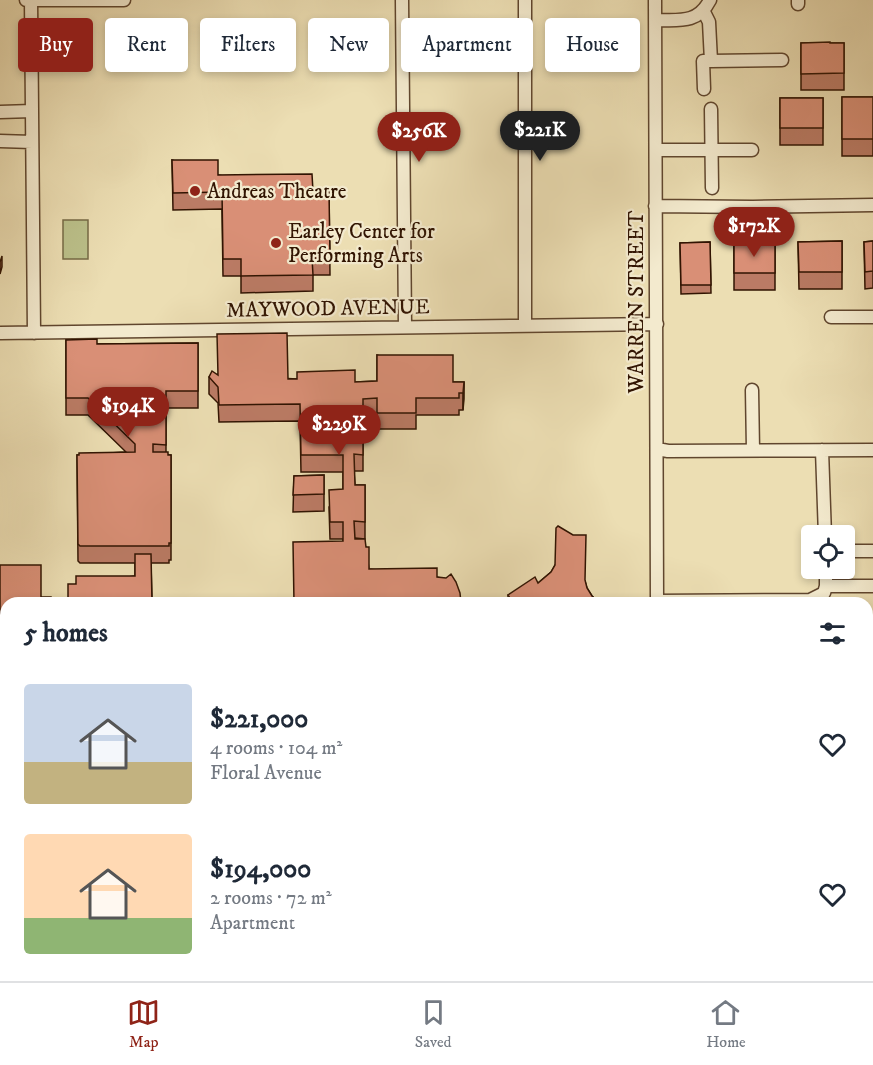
<!DOCTYPE html>
<html lang="en">
<head>
<meta charset="utf-8">
<style>
  body { margin:0; font-family:"IM FELL DW Pica",serif; background:#f2f2f3; color:#1f2937; height:100vh; display:flex; flex-direction:column; font-size:22px; white-space:nowrap }
  * { box-sizing:border-box; margin:0 }
  p { font-size:20px; color:#747a83 }
  .icon { flex:none; width:33px; height:33px; fill:none; stroke:currentColor; stroke-width:2; stroke-linecap:round; stroke-linejoin:round }
  .map { position:relative; flex:1; overflow:hidden }
  .panel { position:absolute; left:0px; top:597px; width:873px; height:384px; display:flex; flex-direction:column; background:#fff; border-radius:18px 18px 0 0; box-shadow:0 3px 9px #0003 }
  .panel>* { flex:none }
  .top-card { position:absolute; left:18px; top:18px; width:837px; height:54px; display:flex; gap:12px }
  .fabs { position:absolute; left:801px; top:525px; display:grid; gap:12px }
  .fabs a { display:grid; place-items:center; width:54px; height:54px; border-radius:6px; background:#fff; box-shadow:0 3px 9px #0003; font-size:30px }
  .price { position:absolute; translate:-50% -51px; padding:0 14px; border-radius:21px; background:#8f2418; color:#fff; font-size:20px; line-height:39px; filter:drop-shadow(0 2px 3px #0008) }
  .price::after { content:''; position:absolute; left:50%; top:36px; width:18px; height:14px; margin-left:-9px; background:inherit; clip-path:polygon(0 0,100% 0,50% 100%) }
  .price.on { background:#222; color:#fff }
  ul { padding:0; list-style:none }
  li { display:flex; align-items:center; gap:18px; height:150px; padding:0 24px }
  li span { display:grid; place-items:center; flex:none; width:168px; height:120px; border-radius:6px; color:#555 }
  li>.icon { margin-inline-start:auto }
  span .icon { width:72px; height:72px; fill:#fffc; stroke-width:1 }
  li b { font-size:26px }
  h2 { display:flex; justify-content:space-between; align-items:center; height:72px; padding:0 24px; font-size:26px }
  .pill { padding:0 21px; border-radius:6px; background:#fff; box-shadow:0 3px 9px #0003; font-size:21px; line-height:54px }
  .pill.on { background:#8f2418; color:#fff }
  .tab-bar { display:flex; justify-content:space-around; align-items:center; height:84px; border-top:2px solid #e0e1e3; background:#fff; font-size:16px; color:#747a83 }
  .tab-bar a { display:grid; justify-items:center; gap:3px }
  .tab-bar .on { color:#8f2418 }
  .map>svg:first-child { display:block }
</style>
</head>
<body>
<div class="map">
<svg width="873" height="981" viewBox="0 0 873 981">
  <rect width="100%" height="100%" fill="#ecdeb3"/>
  <filter id="stains"><feTurbulence type="fractalNoise" baseFrequency=".00333" numOctaves="4"/><feColorMatrix values="0 0 0 0 .2 0 0 0 0 .09 0 0 0 0 .02 0 0 0 .5 -.17"/></filter>
  <radialGradient id="worn" r=".72"><stop offset=".6" stop-color="#630" stop-opacity="0"/><stop offset="1" stop-color="#630" stop-opacity=".3"/></radialGradient>
  <path fill="#bbc08a" stroke="#766a46" stroke-width="1.5" d="M63,220h25v39h-25z
    M444,975h124l6,6h-136z"/>
  <g fill="none" stroke-linecap="round" stroke-linejoin="round">
    <g stroke="#60462e" stroke-width="15">
      <path id="minor" d="M26,0h98
        M31,0l3,333
        M402,0l3,326
        M525,0v324
        M655,0l2,603
        M798,0v4
        M704,12l5,10 2,39 71,-1
        M655,20c24,0 43,4 55,-20
        M704,89l-1,-28h8
        M711,109l1,79
        M0,112l32,-1
        M0,141l32,1
        M656,150h96
        M655,206l98,1 120,-2
        M831,317h42
        M0,333l657,-9
        M752,390l1,60
        M657,449l11,2 205,-1
        M822,450l3,86
        M844,551h29
        M826,586h47
        M657,601l153,-1 14,-7 2,-7v-18
        M0,702l6,-1
        M867,921h6
        M0,930l6,1
        M658,975v6
        M36,981v-6"/>
    </g>
    <use href="#minor" stroke="#f3eace" stroke-width="12"/>
  </g>
  <path fill="#bb7b65" stroke="#311402" stroke-width="1.5" d="M801,43h43v47h-43z
    M842,97h31v59h-31z
    M780,98h43v47h-43z
    M172,160l46,15 95,16h16l1,84h-17v16l-72,2v-17h-18l-1,-67 -49,1z
    M842,241v48h-43l-1,-47z
    M873,241v47l-8,1 -1,-47z
    M710,242l1,51 -30,1 -1,-51z
    M734,243l41,1v46h-41z
    M66,340l31,4 101,-1v65h-32v44l2,3h3v105h-2v3h-18l1,39 -84,1 8,-19 59,-8v-13h-55l-2,-2 -1,-106 49,-3 -38,-37h-22z
    M377,355l76,27h11l-1,28h-4v5h-43v14h-39v-14l-14,1v55h-9l1,14h10v54l-10,-1 11,9 3,22 68,8 19,5 -162,21 49,-62v-2h-13l-1,-32 14,-18v-17h-42l-1,-51 -81,1 -1,-19 -9,-9v-17l9,-2 137,7 22,-1z
    M324,475v36l-31,1 1,-36z
    M0,565l6,38v54h-6z
    M555,565l30,16 2,7 5,8 8,7h-92v-8l30,-12 13,-11z
    M873,715v78h-6v-77z"/>
  <path fill="#986453" stroke="#311402" stroke-width="1.5" d="M2,256v11l-2,7v-12z
    M464,382v17l-1,11v-17z"/>
  <path fill="#d98f76" stroke="#311402" stroke-width="1.5" d="M830,42v1h14v30l-43,1v-31z
    M842,97h31v42h-31z
    M780,98h43v30h-43z
    M172,160h46v15l94,-1 1,17h16l1,67h-18l1,17 -72,1v-17h-18l-1,-67 -49,1z
    M842,241v31h-43l-1,-30z
    M873,241v30l-8,1 -1,-30z
    M710,242l1,43h-30l-1,-42z
    M763,242v2h12v29h-41v-30z
    M287,333l1,46h9v-7l58,-2v12l22,-1v-26h76v27h11l-1,11h-4v5h-43v15h-39v-15l-14,1v56l-9,-1 1,31h10v37l-11,-1 1,18h10l1,8h3v22l68,-1v9l9,1 5,-4 5,8 4,11 1,10h-167l-1,-61 50,-1v-19h-13l-1,-32 14,-1v-34h-42l-1,-51 -81,1 -1,-18 -9,-10 3,-6 6,4 -1,-41z
    M97,339v5l101,-1v48h-32v54l-13,-1v8h15v3h3v88h-2v3h-89l-2,-2 -1,-89h2v-2l56,-1v-8l-47,-46h-22v-58z
    M324,475v19l-31,1 1,-19z
    M558,526l15,9h13l-1,45 2,8 5,8 8,7h-87l-5,-8 27,-18 3,6 13,-11 4,-7 1,-37z
    M135,554h16l1,48h47v1h-131v-19h8v-8h59z
    M0,565h41v32h10v6h-45v37h-6z
    M873,715v69h-6v-68z"/>
  <g fill="#8f2418" stroke="#f3eace" stroke-width="2">
    <circle cx="195" cy="191" r="6"/>
    <circle cx="276" cy="243" r="6"/>
  </g>
  <g text-anchor="middle" stroke-width="4.5" stroke-linejoin="round" paint-order="stroke">
    <g font-size="21" fill="#311402" stroke="#f3eace" text-anchor="start">
      <text x="207" y="198">Andreas Theatre</text>
      <text x="288" y="238">Earley Center for<tspan x="288" dy="24">Performing Arts</tspan></text>
    </g>
    <g font-size="21" fill="#311402" stroke="#f3eace">
      <text transform="translate(636 302) rotate(-90)" y="7">WARREN STREET</text>
      <text transform="translate(328 308) rotate(-1)" y="7">MAYWOOD AVENUE</text>
    </g>
  </g>
  <rect width="100%" height="100%" filter="url(#stains)"/>
  <rect width="100%" height="100%" fill="url(#worn)"/>
</svg>
<div class="fabs">
<a><svg class="icon" aria-label="locate" viewBox="0 0 24 24"><circle cx="12" cy="12" r="6"/><path d="M12 2v4M12 18v4M2 12h4M18 12h4"/></svg></a>
</div>
<b class="price on" style="left:540px;top:162px">$221K</b>
<b class="price" style="left:419px;top:163px">$256K</b>
<b class="price" style="left:754px;top:258px">$172K</b>
<b class="price" style="left:128px;top:438px">$194K</b>
<b class="price" style="left:339px;top:456px">$229K</b>
<div class="top-card">
<a class="pill on">Buy</a>
<a class="pill">Rent</a>
<a class="pill">Filters</a>
<a class="pill">New</a>
<a class="pill">Apartment</a>
<a class="pill">House</a>
</div>
<section class="panel">
<h2>5 homes<svg class="icon" aria-label="filters" viewBox="0 0 24 24"><path d="M4 7h16M4 17h16"/><circle cx="9" cy="7" r="2"/><circle cx="15" cy="17" r="2"/></svg></h2>
<ul>
<li><span style="background:linear-gradient(#c9d6e8 65%,#c2b280 0)"><svg class="icon" aria-label="home" viewBox="0 0 24 24"><path d="M3 11l9-7 9 7M6 9v11h12V9"/></svg></span><div><b>$221,000</b><p>4 rooms · 104 m²</p><p>Floral Avenue</p></div><svg class="icon" aria-label="heart" viewBox="0 0 24 24"><path d="M12 20l-8-8c-3-5 5-10 8-4 3-6 11-1 8 4z"/></svg></li>
<li><span style="background:linear-gradient(#ffd9b3 70%,#8fb573 0)"><svg class="icon" aria-label="home" viewBox="0 0 24 24"><path d="M3 11l9-7 9 7M6 9v11h12V9"/></svg></span><div><b>$194,000</b><p>2 rooms · 72 m²</p><p>Apartment</p></div><svg class="icon" aria-label="heart" viewBox="0 0 24 24"><path d="M12 20l-8-8c-3-5 5-10 8-4 3-6 11-1 8 4z"/></svg></li>
</ul>
</section>
</div>
<nav class="tab-bar">
<a class="on"><svg class="icon" aria-label="map" viewBox="0 0 24 24"><path d="M3 6l6-2 6 2 6-2v14l-6 2-6-2-6 2zM9 4v14M15 6v14"/></svg>Map</a>
<a><svg class="icon" aria-label="saved" viewBox="0 0 24 24"><path d="M7 4h10v16l-5-4-5 4z"/></svg>Saved</a>
<a><svg class="icon" aria-label="home" viewBox="0 0 24 24"><path d="M3 11l9-7 9 7M6 9v11h12V9"/></svg>Home</a>
</nav>
</body>
</html>
